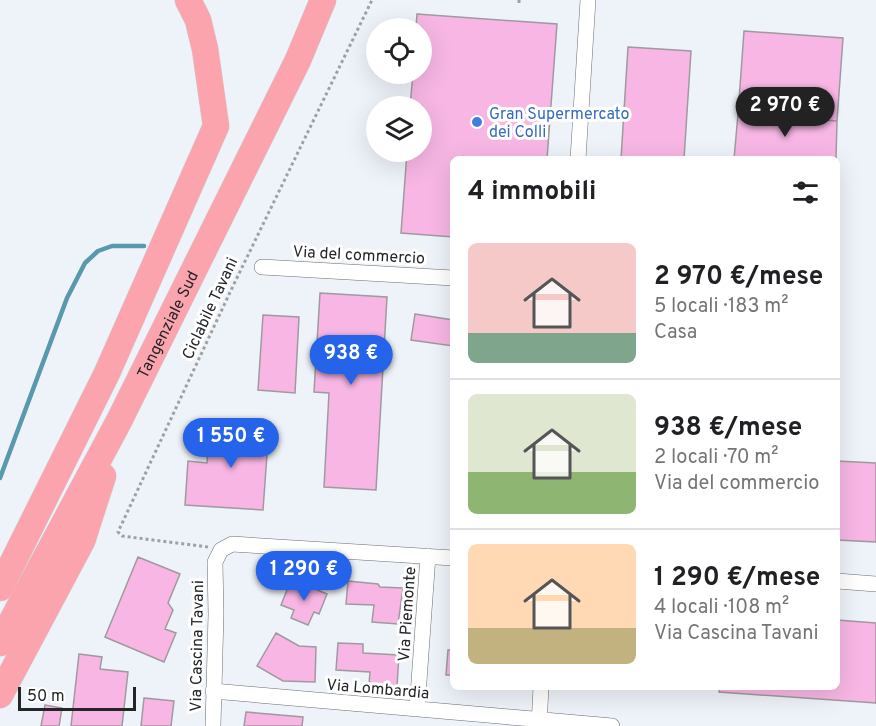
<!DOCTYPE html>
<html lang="it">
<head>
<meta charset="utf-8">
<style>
  body { margin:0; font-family:Overpass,sans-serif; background:#f6f6f6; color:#202124; height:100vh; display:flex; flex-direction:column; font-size:22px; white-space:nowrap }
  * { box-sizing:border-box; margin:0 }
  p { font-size:20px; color:#757577 }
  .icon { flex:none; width:33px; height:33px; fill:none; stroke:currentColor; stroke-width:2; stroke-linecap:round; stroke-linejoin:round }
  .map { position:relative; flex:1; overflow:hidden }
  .sheet { position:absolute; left:450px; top:156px; width:390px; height:534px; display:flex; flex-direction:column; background:#fff; border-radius:9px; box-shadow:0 6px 24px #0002 }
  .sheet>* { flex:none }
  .buttons { position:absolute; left:366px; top:18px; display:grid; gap:12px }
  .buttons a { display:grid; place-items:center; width:66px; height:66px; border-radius:50%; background:#fff; box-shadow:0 6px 24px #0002; font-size:30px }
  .scale { position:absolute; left:18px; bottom:15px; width:118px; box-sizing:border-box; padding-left:6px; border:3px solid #242527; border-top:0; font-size:16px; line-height:21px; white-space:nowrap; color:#242527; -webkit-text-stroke:4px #fff; paint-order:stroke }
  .price { position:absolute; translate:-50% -51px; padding:0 14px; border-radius:21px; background:#2563eb; color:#fff; font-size:20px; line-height:39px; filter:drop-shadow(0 2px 3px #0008) }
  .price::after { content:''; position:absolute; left:50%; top:36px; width:18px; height:14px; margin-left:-9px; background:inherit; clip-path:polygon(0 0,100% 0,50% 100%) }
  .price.active { background:#222; color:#fff }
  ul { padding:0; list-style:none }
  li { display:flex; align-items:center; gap:18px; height:150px; padding:0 18px }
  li+li { border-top:2px solid #e0e0e0 }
  li span { display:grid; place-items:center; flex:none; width:168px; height:120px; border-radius:9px; color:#555 }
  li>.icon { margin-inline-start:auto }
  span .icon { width:72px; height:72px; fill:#fffc; stroke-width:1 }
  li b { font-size:26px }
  h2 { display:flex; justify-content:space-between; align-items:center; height:72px; padding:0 18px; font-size:26px }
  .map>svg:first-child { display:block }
</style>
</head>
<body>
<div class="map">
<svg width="876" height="726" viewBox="0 0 876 726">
  <rect width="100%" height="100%" fill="#eef3f9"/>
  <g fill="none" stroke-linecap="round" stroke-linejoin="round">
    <path stroke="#589aac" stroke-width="4.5" d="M0,478l67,-180 18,-35 13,-12 14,-5h32"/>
  </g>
  <path fill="#f7b6e4" stroke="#a09a9e" stroke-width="1.5" d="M417,14l140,10 -10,135h-94v78l-52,-4 6,-81h15v-46h-12l3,-32h9v-46h-6z
    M744,31l99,7 -6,83 -99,-7z
    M628,47l63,4 -7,108h-63z
    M738,114l99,7 -1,38h-102z
    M320,293l67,4 -11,193 -52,-3 5,-94 -15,-1z
    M415,314l38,6v26l-42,-6z
    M263,315l36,2 -4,76 -37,-3z
    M209,424l60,3 -6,83 -78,-5 3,-44 19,2z
    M837,461l39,2v79l-39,-2z
    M138,557l42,17 -12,29 5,7 -8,19 11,4 -12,29 -59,-25z
    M348,581l30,3 2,3 23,1 -5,36 -26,-2 2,-17 -28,-1z
    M300,583l27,11 -8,20 -5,-2 -6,13 -17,-7 3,-8 -13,-5 8,-20 10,4z
    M837,620l39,3v80l-157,-11 1,-5h117z
    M276,633l23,13 17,1 -1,35 -32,-1 -26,-15z
    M453,634v41h-7l2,-25h4z
    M338,643l25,1v9l36,2 -2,31 -28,-2 1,-12 -34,-2z
    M79,654l23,3 -2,12 28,3 -6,54h-51z
    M673,687h31v2z
    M144,698l30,3 -3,25h-30z
    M45,705l17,3 -3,18h-18z
    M246,712l57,5 -1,9h-58z"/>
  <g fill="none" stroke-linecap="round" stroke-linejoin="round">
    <g stroke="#6a6e73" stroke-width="16">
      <path id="minor" d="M578,159l10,-159
        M262,267l191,11
        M837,581l39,3
        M213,691l399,35
        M417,709l11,-153
        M213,726l3,-112 -1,-52 6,-12 11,-6 221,14
        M539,726l2,-39"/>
    </g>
    <g stroke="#cfcfcf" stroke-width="27">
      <g id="trunk">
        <path d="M0,588l107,-215 109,-247 -11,-77 -7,-29 -10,-20"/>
        <path id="s1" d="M0,643l119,-222 179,-361 25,-60"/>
        <path d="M0,695l82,-154 21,-65"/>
      </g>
    </g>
    <path stroke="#9da1a5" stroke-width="3" stroke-dasharray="3 3" stroke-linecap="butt" d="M519,3v-3
      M208,547l-86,-11 -4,-4 115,-246 139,-286"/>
    <use href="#minor" stroke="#fff" stroke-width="15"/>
    <use href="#trunk" stroke="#fba4ae" stroke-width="26"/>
  </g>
  <circle fill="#3f7fe0" stroke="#fff" stroke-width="2" cx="477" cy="122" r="6"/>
  <g text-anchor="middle" stroke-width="6" stroke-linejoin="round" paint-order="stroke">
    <g font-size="16" fill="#366cbe" stroke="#fff" text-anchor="start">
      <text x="489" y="119">Gran Supermercato<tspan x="489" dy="18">dei Colli</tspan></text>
    </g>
    <g font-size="16" fill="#242527" stroke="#fff">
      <text transform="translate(359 254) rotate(3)" y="6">Via del commercio</text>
      <text transform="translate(209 308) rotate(-65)" y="6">Ciclabile Tavani</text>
      <text dy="6" stroke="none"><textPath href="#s1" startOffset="360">Tangenziale Sud</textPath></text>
      <text transform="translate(406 614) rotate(-86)" y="6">Via Piemonte</text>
      <text transform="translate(196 646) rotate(-89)" y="6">Via Cascina Tavani</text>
      <text transform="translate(378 688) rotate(5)" y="6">Via Lombardia</text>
    </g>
  </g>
</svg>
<div class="buttons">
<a><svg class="icon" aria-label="locate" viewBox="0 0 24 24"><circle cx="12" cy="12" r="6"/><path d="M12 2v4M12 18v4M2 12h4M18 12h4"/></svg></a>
<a><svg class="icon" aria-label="layers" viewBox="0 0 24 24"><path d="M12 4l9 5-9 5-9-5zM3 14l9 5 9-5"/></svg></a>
</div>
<div class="scale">50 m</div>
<b class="price active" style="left:785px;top:138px">2 970 €</b>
<b class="price" style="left:351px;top:386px">938 €</b>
<b class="price" style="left:231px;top:469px">1 550 €</b>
<b class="price" style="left:304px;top:602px">1 290 €</b>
<section class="sheet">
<h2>4 immobili<svg class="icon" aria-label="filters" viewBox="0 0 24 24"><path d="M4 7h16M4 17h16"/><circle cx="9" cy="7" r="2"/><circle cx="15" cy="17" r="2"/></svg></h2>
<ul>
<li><span style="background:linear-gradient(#f6c9c9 75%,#7fa58c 0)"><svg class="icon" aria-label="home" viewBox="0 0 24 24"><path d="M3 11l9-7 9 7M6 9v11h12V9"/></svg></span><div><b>2 970 €/mese</b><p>5 locali · 183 m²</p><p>Casa</p></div></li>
<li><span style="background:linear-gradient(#dfe7d0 65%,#8fb573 0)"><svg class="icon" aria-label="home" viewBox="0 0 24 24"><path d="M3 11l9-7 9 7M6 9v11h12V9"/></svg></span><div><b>938 €/mese</b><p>2 locali · 70 m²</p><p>Via del commercio</p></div></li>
<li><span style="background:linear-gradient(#ffd9b3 70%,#c2b280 0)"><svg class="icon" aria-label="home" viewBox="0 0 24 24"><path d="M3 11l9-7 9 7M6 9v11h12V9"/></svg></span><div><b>1 290 €/mese</b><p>4 locali · 108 m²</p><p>Via Cascina Tavani</p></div></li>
</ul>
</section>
</div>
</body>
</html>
